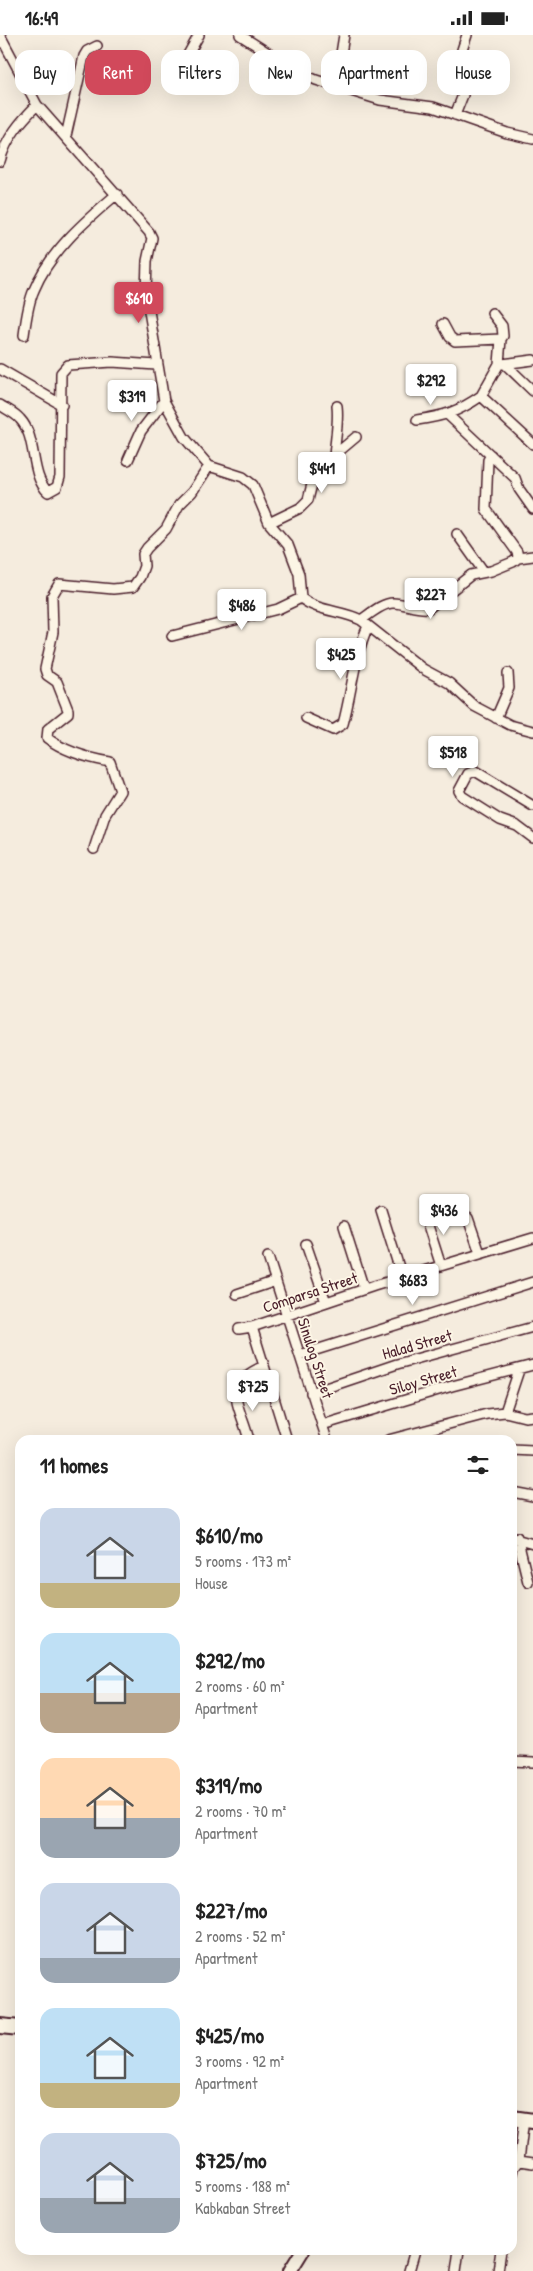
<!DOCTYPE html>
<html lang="en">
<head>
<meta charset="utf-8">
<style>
  body { margin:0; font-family:"Patrick Hand",sans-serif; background:#f2f2f2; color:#222; height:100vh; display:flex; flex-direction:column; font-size:19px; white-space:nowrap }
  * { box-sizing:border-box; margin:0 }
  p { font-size:16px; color:#767676 }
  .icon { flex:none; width:28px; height:28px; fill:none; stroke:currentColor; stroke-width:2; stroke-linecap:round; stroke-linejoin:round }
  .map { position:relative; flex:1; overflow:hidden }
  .drawer { position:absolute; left:15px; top:1400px; width:502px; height:820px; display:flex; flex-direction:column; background:#fff; border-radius:15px; box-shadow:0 5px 20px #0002 }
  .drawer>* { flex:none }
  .banner { position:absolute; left:15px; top:15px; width:504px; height:45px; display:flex; gap:10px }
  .price { position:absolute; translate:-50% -42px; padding:0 11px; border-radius:5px; background:#fff; color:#222; font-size:16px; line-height:32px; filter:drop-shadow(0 1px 2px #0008) }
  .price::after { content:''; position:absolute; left:50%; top:30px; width:15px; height:11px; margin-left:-8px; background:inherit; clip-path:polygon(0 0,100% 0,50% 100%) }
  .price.current { background:#d1495b; color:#fff }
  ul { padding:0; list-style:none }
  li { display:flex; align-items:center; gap:15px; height:125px; padding:0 25px }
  li span { display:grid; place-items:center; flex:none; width:140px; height:100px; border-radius:15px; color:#555 }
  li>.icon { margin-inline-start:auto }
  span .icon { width:60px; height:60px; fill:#fffc; stroke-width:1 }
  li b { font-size:21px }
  h2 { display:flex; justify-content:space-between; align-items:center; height:60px; padding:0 25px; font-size:21px }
  .chip { padding:0 18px; border-radius:15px; background:#fff; box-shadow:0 5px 20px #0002; font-size:18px; line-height:45px }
  .chip.current { background:#d1495b; color:#fff }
  .status { display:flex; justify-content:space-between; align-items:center; height:35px; padding:0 25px; background:#fff; direction:ltr }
  .status svg { height:14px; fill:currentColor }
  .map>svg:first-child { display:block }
</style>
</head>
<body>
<div class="status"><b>16:49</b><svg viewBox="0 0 49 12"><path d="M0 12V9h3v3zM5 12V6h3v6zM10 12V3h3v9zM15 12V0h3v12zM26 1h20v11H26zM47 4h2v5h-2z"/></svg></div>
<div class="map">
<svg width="533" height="2236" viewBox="0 0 533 2236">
  <rect width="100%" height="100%" fill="#f5ecde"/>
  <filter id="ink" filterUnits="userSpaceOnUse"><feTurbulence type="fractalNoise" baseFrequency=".02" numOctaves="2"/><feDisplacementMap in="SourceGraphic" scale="10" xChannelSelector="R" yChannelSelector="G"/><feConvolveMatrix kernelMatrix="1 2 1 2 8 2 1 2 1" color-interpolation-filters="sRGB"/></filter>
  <g filter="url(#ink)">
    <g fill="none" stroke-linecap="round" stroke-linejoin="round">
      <g stroke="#4a1f2b" stroke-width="12">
        <path id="street" d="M0,0l37,70 112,127 3,6 -5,23 -1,32 18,108 20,36 25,29 34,11 10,8 16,38 19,22 11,29 2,24c17,14 41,12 60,22l62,49 26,14 25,23 36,19 23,6
          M240,0l58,37 18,8 64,20 53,7 74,26 26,6
          M180,34l19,-34
          M336,50l8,-50
          M455,80l8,-20 -1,-45 5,-15
          M66,101l18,-80 3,-5 10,-5
          M0,126c6,-23 21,-40 37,-56
          M443,289l7,13 5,4 46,-2
          M24,300c2,-15 4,-32 10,-45 16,-39 52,-70 83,-96
          M502,329l31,-4
          M505,329l28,27
          M0,334l62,36
          M481,361l18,-32 2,-25 2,-3 -1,-10 -10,-13
          M0,370c6,4 15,8 20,14 18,19 9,55 28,73l9,-5 3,-10 1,-104 7,-8 44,-3 44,3
          M448,380l67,63 4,11 14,20
          M417,385c27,-4 41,-8 64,-24l52,48
          M491,420l-3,5 -2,49 31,43 1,6
          M334,422c1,-17 5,-34 3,-51
          M128,425l13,-29 23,-30
          M269,488l31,-15 8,-8 5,-20 12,-17 31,-26
          M457,499l27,38
          M361,585c9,-6 21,-17 32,-17 12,0 24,7 36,5l42,-33 20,-4 22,-9 5,-4 15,-2
          M172,601l106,-27 23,-11
          M306,683l27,12 10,-6c9,-33 11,-67 25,-98
          M496,683l13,-30 -1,-15
          M533,771l-58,-35 -7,3 -9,17 3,5 38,24 17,6 16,12
          M94,814l11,-34 15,-24 -10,-29c-22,-4 -45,-10 -63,-24l1,-9 20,-16v-3l-11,-28 -10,-7 -2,-6 8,-37 -1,-36 7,-12 54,5 20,-2 7,-10 4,-11 -1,-12 4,-6 19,-19 13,-24 13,-13 17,-26
          M381,1175l21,67
          M424,1178l17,53
          M468,1183l12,35
          M344,1191l20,63
          M306,1209l20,58
          M268,1222l59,183
          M237,1259l39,-13
          M252,1292l35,113
          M239,1294l13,-2 122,-41 159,-48
          M300,1320l233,-73
          M311,1358l86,-29 136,-37
          M505,1377l14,-42
          M322,1390l130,-39 81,-21
          M249,1405c-9,-36 -30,-55 15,-74
          M388,1405l99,-26 18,-2 20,5 8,-1
          M512,1415l21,1
          M512,1457l21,4
          M517,1502l11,45
          M512,1503l21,6
          M512,1726l21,1
          M513,2125l20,3
          M512,2138l1,-5 6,-8 5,-41
          M409,2236l6,-21
          M456,2236l3,-21
          M498,2236l3,-21"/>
      </g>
      <g stroke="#4a1f2b" stroke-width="16">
        <path id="secondary" d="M290,2236l13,-21"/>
      </g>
      <g stroke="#4a1f2b" stroke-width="18">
        <path id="primary" d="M0,1991l20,2
          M512,2083l21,3"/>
      </g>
      <use href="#street" stroke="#fcf5e5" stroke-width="9"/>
      <use href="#secondary" stroke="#fcf5e5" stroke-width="12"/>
      <use href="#primary" stroke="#fcf5e5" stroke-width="14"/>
    </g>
  </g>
  <g text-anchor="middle" stroke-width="4" stroke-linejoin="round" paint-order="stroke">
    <g font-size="16" fill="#4a1f2b" stroke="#fcf5e5">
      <text transform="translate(310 1257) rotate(-18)" y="6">Comparsa Street</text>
      <text transform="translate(417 1309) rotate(-16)" y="6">Halad Street</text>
      <text transform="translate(316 1323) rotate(72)" y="6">Sinulog Street</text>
      <text transform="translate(423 1345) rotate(-16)" y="6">Siloy Street</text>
    </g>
  </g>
</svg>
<b class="price current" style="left:139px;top:289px">$610</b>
<b class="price" style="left:431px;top:371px">$292</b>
<b class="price" style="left:132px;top:387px">$319</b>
<b class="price" style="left:322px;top:459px">$441</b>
<b class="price" style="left:431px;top:585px">$227</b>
<b class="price" style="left:242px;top:596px">$486</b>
<b class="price" style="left:341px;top:645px">$425</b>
<b class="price" style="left:453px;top:743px">$518</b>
<b class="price" style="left:444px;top:1201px">$436</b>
<b class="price" style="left:413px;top:1271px">$683</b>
<b class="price" style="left:253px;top:1377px">$725</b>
<div class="banner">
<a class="chip">Buy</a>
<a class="chip current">Rent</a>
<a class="chip">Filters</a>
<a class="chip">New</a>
<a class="chip">Apartment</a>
<a class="chip">House</a>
</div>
<section class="drawer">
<h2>11 homes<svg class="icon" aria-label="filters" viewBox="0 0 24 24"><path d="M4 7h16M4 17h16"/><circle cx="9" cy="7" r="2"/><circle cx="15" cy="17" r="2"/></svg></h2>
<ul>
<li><span style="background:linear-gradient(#c9d6e8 75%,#c2b280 0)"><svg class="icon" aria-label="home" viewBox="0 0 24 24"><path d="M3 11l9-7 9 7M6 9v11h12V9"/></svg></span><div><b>$610/mo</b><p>5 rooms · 173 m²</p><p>House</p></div></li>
<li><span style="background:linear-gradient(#bfe0f5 60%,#b9a48a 0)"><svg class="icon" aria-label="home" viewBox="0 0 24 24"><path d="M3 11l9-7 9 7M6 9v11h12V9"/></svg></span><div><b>$292/mo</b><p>2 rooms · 60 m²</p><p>Apartment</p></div></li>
<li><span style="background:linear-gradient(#ffd9b3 60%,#9aa5b1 0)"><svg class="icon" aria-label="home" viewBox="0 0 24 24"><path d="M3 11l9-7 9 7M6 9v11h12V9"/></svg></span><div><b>$319/mo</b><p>2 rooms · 70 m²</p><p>Apartment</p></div></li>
<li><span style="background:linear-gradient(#c9d6e8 75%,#9aa5b1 0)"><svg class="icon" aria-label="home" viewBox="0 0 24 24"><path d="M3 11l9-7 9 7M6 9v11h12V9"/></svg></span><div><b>$227/mo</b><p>2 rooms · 52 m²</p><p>Apartment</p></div></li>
<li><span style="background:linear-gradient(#bfe0f5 75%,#c2b280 0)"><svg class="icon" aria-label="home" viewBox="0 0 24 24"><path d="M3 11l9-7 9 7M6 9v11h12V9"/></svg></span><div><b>$425/mo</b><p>3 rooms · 92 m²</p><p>Apartment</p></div></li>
<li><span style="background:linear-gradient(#c9d6e8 65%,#9aa5b1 0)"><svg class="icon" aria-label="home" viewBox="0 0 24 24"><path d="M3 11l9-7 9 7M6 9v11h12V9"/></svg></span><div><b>$725/mo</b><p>5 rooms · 188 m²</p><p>Kabkaban Street</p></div></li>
</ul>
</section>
</div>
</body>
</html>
